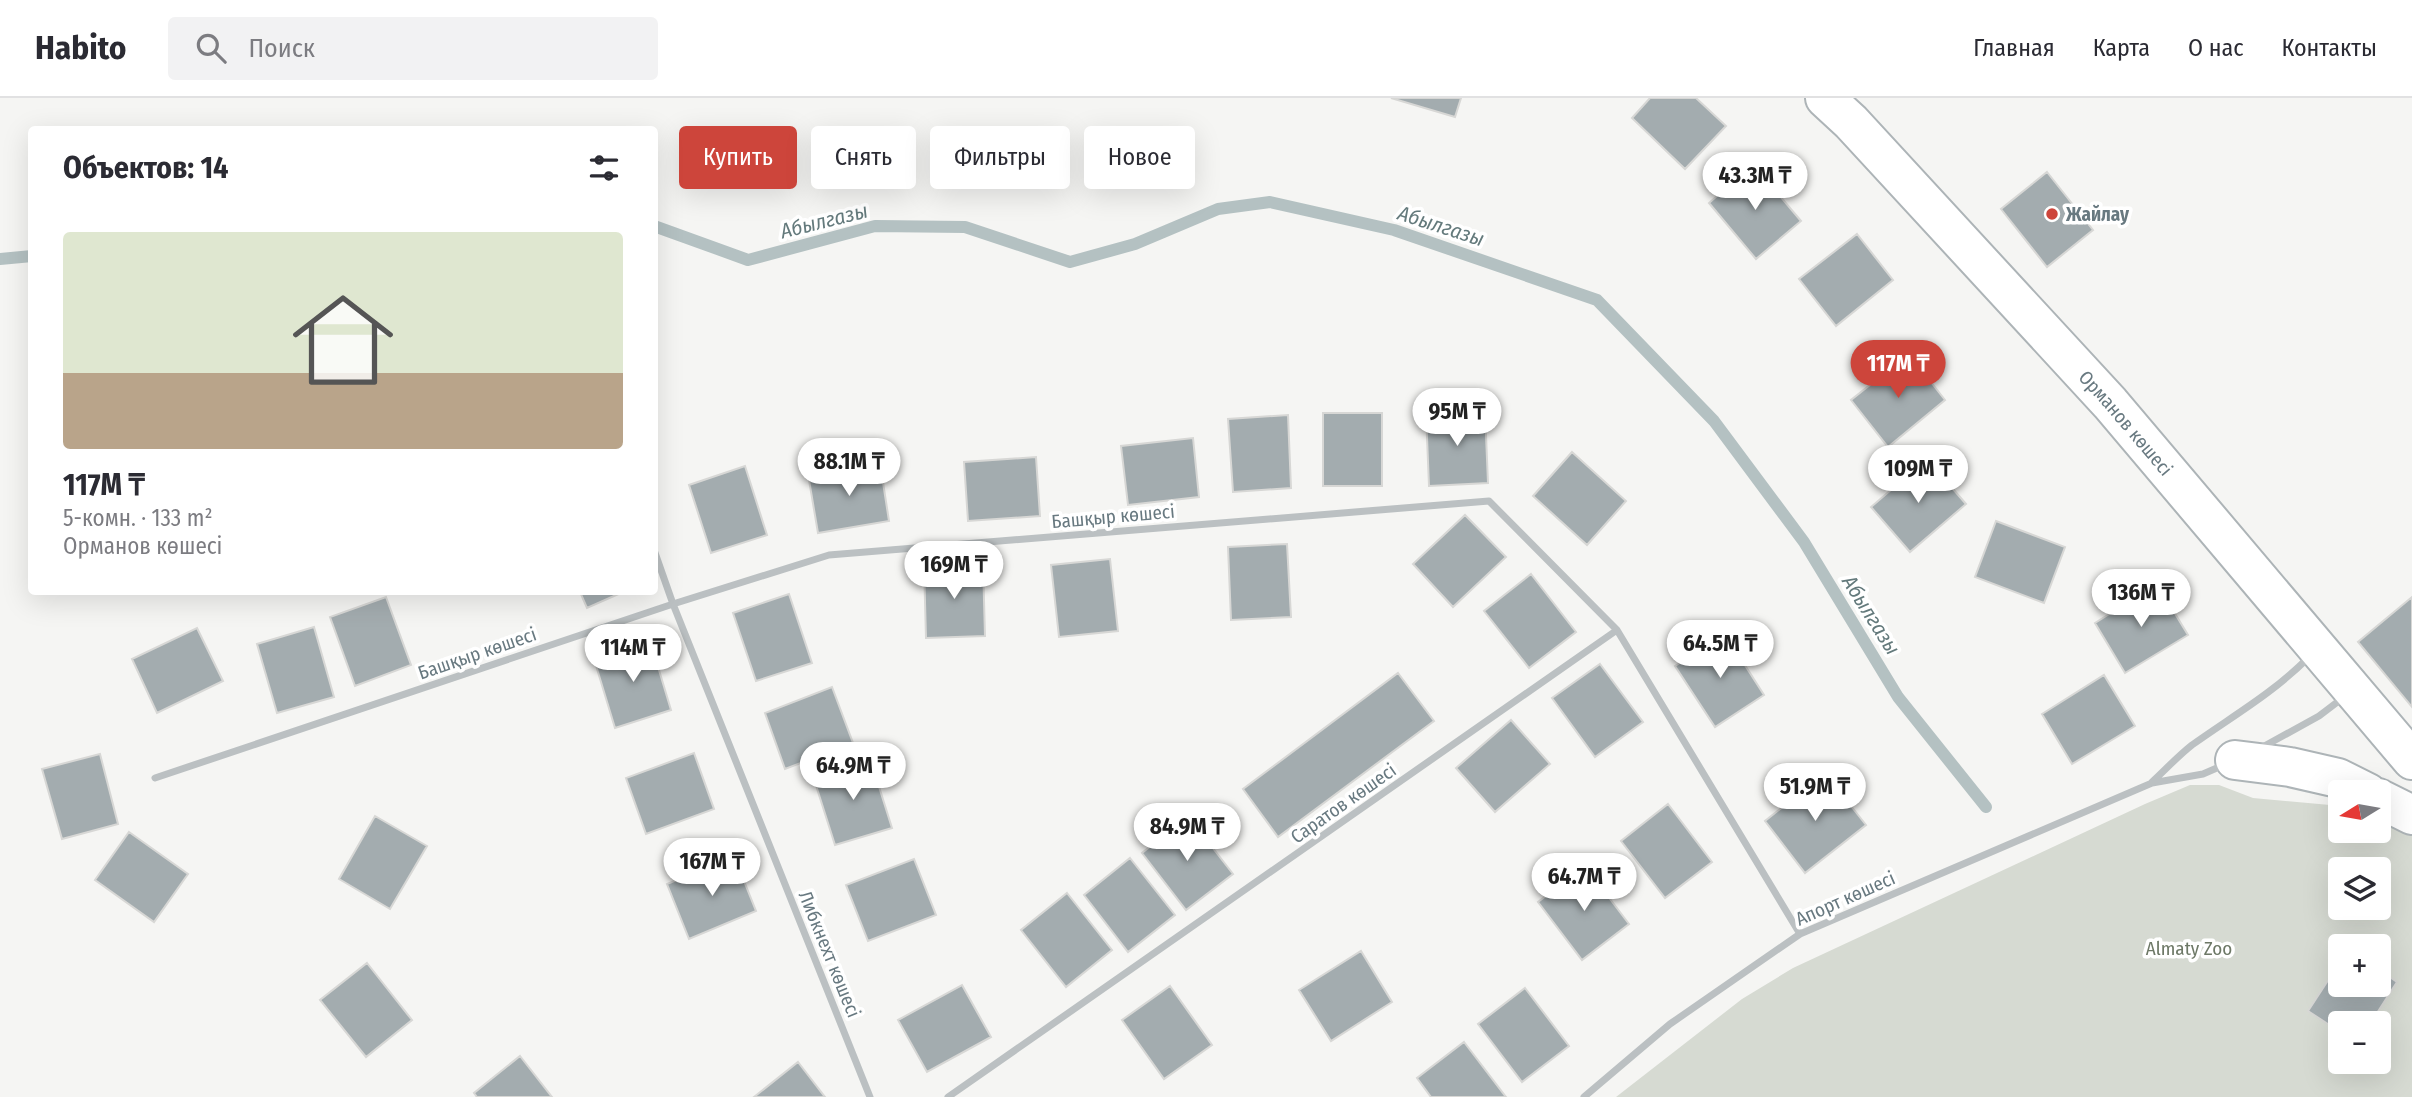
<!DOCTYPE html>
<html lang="ru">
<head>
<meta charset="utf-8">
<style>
  body { margin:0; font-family:"Fira Sans Condensed",sans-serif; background:#f2f2f3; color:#2b2b33; height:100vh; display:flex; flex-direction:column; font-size:26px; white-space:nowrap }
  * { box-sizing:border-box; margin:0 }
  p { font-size:23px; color:#7c7c81 }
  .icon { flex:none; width:38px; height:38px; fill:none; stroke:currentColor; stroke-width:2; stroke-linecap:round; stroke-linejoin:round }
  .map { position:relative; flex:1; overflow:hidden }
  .side { position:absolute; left:28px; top:28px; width:630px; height:469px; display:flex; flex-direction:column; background:#fff; border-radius:7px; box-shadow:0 7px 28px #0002 }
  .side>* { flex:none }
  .hud { position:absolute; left:679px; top:28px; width:665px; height:63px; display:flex; gap:14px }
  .needle { width:46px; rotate:259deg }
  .fabs { position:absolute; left:2328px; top:682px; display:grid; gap:14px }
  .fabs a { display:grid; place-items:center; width:63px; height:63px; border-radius:7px; background:#fff; box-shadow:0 7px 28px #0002; font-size:35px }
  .price { position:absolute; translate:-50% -60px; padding:0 16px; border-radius:24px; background:#fff; color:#222; font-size:23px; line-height:46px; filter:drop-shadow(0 2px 4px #0008) }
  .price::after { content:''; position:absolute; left:50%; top:42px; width:21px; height:16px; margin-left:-10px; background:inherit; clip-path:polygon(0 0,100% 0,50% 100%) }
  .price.selected { background:#cd453b; color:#fff }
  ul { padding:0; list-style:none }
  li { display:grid; align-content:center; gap:14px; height:371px; padding:0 35px }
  li span { display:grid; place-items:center; height:217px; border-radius:7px; color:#555 }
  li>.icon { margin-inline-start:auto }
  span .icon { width:126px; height:126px; fill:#fffc; stroke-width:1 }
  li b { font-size:30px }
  h2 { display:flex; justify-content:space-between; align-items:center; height:84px; padding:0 35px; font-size:30px }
  .chip { padding:0 24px; border-radius:7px; background:#fff; box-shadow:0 7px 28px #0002; font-size:24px; line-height:63px }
  .chip.selected { background:#cd453b; color:#fff }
  header { display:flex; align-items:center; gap:42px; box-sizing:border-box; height:98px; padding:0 35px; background:#fff; border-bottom:2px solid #e1e1e2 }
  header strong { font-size:33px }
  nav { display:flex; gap:38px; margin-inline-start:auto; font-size:24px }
  .search { width:490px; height:63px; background:#f2f2f3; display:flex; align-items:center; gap:18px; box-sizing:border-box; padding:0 24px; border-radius:7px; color:#7c7c81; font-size:26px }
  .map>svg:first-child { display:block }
</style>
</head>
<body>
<header>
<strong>Habito</strong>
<div class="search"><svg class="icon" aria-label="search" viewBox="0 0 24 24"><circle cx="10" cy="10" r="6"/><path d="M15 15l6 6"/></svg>Поиск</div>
<nav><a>Главная</a><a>Карта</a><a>О нас</a><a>Контакты</a></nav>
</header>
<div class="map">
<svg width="2412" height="999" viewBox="0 0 2412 999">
  <rect width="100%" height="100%" fill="#f5f5f3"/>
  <path fill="#d6dad2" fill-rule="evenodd" d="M2190,687h29l34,13 77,7 10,3v23h38v-9l34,11v264h-796l126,-98 51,-31 352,-164zM2340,772h38v38h-38zM2340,849h38v38h-38zM2340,926h38v38h-38z"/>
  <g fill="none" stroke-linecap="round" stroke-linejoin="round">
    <path stroke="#b4c1c2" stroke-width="12" d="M654,128l94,34 127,-34 90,1 105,35 65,-18 83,-35 52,-7 124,28 203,70 117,121 90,121 94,155 88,110
      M0,161l32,-3"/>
  </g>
  <path fill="#a3acaf" stroke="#d7d7d5" stroke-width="2" d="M1391,0h70l-6,19z
    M1650,0h46l30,28 -41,43 -53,-51z
    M1753,66l48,57 -45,38 -47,-56z
    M2047,74l46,58 -46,37 -46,-58z
    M1857,136l36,46 -57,46 -37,-47z
    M1909,256l36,46 -57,47 -37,-47z
    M1485,313l3,72 -59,3 -3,-73z
    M1323,315h59v73h-59z
    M1288,317l3,73 -58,4 -5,-73z
    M1193,340l6,59 -71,8 -7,-59z
    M1572,354l54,49 -39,44 -54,-49z
    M1036,359l4,59 -72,5 -4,-59z
    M1927,361l39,45 -56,48 -39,-45z
    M880,365l9,58 -71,12 -10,-59z
    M745,368l22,69 -56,18 -22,-68z
    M1465,417l41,42 -53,50 -40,-43z
    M1996,423l69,26 -21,56 -69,-26z
    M1287,446l4,73 -60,3 -3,-73z
    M1110,461l8,72 -59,6 -8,-72z
    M983,466l2,72 -59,2 -2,-73z
    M1531,476l45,58 -47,36 -45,-57z
    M2157,486l31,51 -63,38 -30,-50z
    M580,494h43l-36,16z
    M789,496l23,69 -56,18 -23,-68z
    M386,499l25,68 -56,21 -25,-69z
    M2412,499v110l-54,-65z
    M314,529l20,70 -57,16 -20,-69z
    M197,530l26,53 -66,32 -25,-54z
    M1725,536l39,61 -49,32 -40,-61z
    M650,542l21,70 -56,18 -21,-69z
    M1600,566l43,58 -48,35 -43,-59z
    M1398,575l36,48 -156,116 -35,-48z
    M2104,577l31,51 -63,38 -30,-50z
    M832,589l21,56 -68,26 -20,-56z
    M1511,622l39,44 -55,48 -39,-44z
    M694,655l20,56 -68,25 -20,-56z
    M100,656l18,70 -56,15 -20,-70z
    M870,660l22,70 -57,17 -22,-69z
    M1825,675l41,52 -61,48 -40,-52z
    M1668,706l44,58 -47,36 -44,-57z
    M375,718l52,30 -37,63 -51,-30z
    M1188,718l45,58 -47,36 -44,-57z
    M129,734l59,42 -34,48 -59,-42z
    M734,758l22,55 -67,28 -22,-55z
    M1130,760l45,57 -47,37 -44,-57z
    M914,761l22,56 -68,26 -22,-56z
    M1585,768l44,58 -47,36 -44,-58z
    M1067,795l45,57 -46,37 -45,-57z
    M1361,853l31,51 -61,39 -32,-51z
    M2340,864v23h38v-16l19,13 -27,42h-30v8l-32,-21z
    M367,865l45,57 -46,37 -46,-57z
    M962,887l29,52 -64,35 -29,-52z
    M1170,888l42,59 -48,34 -42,-59z
    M1525,890l44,58 -47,36 -44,-58z
    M1464,944l42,55h-75l-14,-19z
    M520,958l32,41h-75l-3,-4z
    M798,964l27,35h-71z"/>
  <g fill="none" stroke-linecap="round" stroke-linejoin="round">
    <g stroke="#adb4b7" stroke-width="42">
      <g id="secondary">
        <path id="s1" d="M1825,0l26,24 259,281 302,357"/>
        <path d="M2235,662l55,7 48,11 30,15"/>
        <path d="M2378,700l34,17"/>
      </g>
    </g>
    <path stroke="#bbc0c2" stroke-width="7" d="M654,452l19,54 197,493
      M2259,651l60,-33 25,-19
      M155,680l518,-174 156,-49 660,-54 128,129 183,304
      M2152,684c13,-12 26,-26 40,-37 42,-30 80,-51 117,-88
      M948,999l669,-467
      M1584,999l86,-73 130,-90 352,-151 51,-9 23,-10"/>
    <use href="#secondary" stroke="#fff" stroke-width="38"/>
  </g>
  <circle fill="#cd453b" stroke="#fff" stroke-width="2.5" cx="2052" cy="116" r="7"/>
  <g text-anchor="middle" stroke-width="7" stroke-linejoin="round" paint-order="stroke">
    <g font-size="19" font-weight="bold" fill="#687980" stroke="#fff" text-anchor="start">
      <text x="2066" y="123">Жайлау</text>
    </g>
    <g font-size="19" fill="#687980" stroke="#fff">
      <text dy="7" stroke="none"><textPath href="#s1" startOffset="443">Орманов көшесі</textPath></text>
      <text transform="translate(1113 418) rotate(-5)" y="7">Башқыр көшесі</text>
      <text transform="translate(477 555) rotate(-19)" y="7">Башқыр көшесі</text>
      <text transform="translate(1343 705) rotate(-35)" y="7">Саратов көшесі</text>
      <text transform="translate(1845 800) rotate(-24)" y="7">Апорт көшесі</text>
      <text transform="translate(830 856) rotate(68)" y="7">Либкнехт көшесі</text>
    </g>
    <g font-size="19" fill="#6d7866" stroke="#fff">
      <text x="2189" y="857">Almaty Zoo</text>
    </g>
    <g font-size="21" font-style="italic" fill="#647a7c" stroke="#fff">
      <text transform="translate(824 123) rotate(-14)" y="7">Абылгазы</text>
      <text transform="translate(1441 128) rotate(18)" y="7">Абылгазы</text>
      <text transform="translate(1871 517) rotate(58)" y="7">Абылгазы</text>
    </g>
  </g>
</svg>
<div class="fabs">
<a><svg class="needle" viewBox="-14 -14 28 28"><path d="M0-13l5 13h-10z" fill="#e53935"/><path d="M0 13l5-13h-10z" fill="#7c7c81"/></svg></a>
<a><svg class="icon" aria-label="layers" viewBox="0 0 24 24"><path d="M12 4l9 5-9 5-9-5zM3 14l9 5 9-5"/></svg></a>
<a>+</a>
<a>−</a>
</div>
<b class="price" style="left:1755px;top:114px">43.3M ₸</b>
<b class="price selected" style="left:1898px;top:302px">117M ₸</b>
<b class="price" style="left:1457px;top:350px">95M ₸</b>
<b class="price" style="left:849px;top:400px">88.1M ₸</b>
<b class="price" style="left:1918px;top:407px">109M ₸</b>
<b class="price" style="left:954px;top:503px">169M ₸</b>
<b class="price" style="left:2141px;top:531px">136M ₸</b>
<b class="price" style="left:1720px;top:582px">64.5M ₸</b>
<b class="price" style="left:633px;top:586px">114M ₸</b>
<b class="price" style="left:853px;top:704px">64.9M ₸</b>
<b class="price" style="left:1815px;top:725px">51.9M ₸</b>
<b class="price" style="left:1187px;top:765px">84.9M ₸</b>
<b class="price" style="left:712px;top:800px">167M ₸</b>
<b class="price" style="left:1584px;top:815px">64.7M ₸</b>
<div class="hud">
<a class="chip selected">Купить</a>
<a class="chip">Снять</a>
<a class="chip">Фильтры</a>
<a class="chip">Новое</a>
</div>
<section class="side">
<h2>Объектов: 14<svg class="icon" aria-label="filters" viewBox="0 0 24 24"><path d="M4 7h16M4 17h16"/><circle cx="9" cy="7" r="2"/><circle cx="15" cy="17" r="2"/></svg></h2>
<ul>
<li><span style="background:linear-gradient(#dfe7d0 65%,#b9a48a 0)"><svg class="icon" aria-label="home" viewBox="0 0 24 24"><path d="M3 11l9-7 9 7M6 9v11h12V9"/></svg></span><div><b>117M ₸</b><p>5-комн. · 133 m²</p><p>Орманов көшесі</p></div></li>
</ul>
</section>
</div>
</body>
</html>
